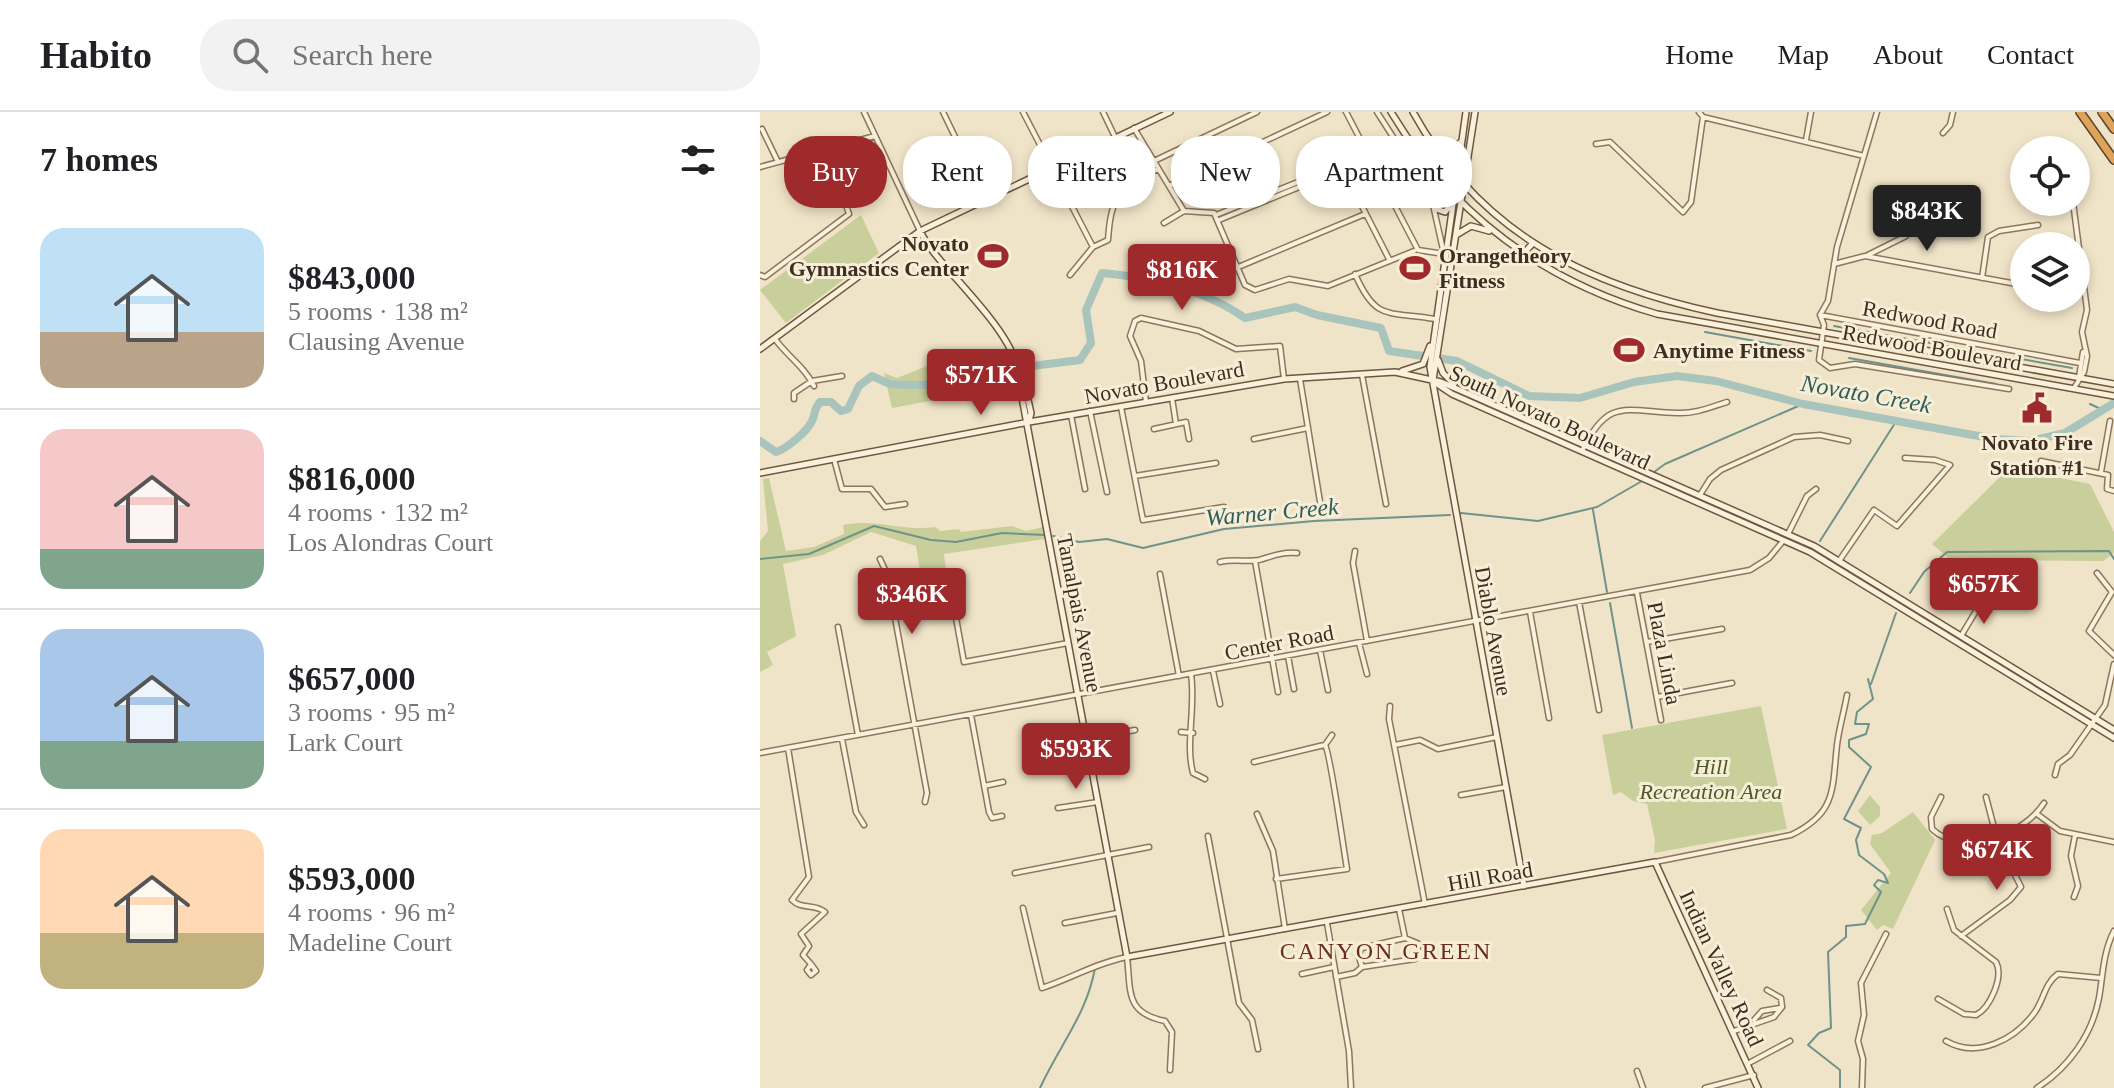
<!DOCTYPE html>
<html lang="en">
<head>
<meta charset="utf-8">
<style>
  body { margin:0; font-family:Georgia,serif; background:#f2f2f2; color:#202124; height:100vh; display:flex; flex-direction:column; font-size:30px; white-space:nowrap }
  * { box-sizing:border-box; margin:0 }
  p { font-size:26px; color:#757577 }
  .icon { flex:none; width:44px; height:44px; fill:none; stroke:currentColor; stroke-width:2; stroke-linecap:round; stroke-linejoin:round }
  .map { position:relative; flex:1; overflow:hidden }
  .side { display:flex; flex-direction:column; background:#fff; width:760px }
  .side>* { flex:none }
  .hud { position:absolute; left:24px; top:24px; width:760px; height:72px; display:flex; gap:16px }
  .tools { position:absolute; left:1250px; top:24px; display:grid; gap:16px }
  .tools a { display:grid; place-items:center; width:80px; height:80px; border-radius:50%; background:#fff; box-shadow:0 4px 12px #0003; font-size:40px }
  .price { position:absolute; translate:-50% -68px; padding:0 18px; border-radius:8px; background:#9e2a2b; color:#fff; font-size:26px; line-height:52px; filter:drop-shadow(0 2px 4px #0008) }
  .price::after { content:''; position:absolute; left:50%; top:48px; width:24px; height:18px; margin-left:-12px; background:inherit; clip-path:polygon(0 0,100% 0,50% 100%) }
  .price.on { background:#222; color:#fff }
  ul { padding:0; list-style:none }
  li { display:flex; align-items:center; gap:24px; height:200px; padding:0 40px }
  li+li { border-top:2px solid #e0e0e0 }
  li span { display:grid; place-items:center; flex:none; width:224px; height:160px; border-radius:24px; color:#555 }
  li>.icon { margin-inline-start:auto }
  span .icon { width:96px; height:96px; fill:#fffc; stroke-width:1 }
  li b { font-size:34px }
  h2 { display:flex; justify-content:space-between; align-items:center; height:96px; padding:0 40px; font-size:34px }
  .pill { padding:0 28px; border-radius:32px; background:#fff; box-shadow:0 4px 12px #0003; font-size:28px; line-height:72px }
  .pill.on { background:#9e2a2b; color:#fff }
  header { display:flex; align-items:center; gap:48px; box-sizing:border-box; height:112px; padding:0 40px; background:#fff; border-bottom:2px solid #e0e0e0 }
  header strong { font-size:38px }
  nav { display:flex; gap:44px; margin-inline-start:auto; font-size:28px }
  .search { width:560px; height:72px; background:#f2f2f2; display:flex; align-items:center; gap:20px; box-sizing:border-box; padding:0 28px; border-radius:32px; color:#757577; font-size:30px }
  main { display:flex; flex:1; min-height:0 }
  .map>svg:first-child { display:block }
</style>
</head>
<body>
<header>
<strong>Habito</strong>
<div class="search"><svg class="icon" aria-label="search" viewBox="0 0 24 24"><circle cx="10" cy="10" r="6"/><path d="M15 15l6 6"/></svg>Search here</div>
<nav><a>Home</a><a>Map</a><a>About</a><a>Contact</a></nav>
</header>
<main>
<section class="side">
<h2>7 homes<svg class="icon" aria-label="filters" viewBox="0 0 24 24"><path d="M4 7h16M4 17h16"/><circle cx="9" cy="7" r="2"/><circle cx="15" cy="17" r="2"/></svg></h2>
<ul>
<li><span style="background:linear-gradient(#bfe0f5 65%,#b9a48a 0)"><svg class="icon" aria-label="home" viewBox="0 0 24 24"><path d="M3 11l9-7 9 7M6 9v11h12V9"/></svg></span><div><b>$843,000</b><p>5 rooms · 138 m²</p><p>Clausing Avenue</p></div></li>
<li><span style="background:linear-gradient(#f6c9c9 75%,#7fa58c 0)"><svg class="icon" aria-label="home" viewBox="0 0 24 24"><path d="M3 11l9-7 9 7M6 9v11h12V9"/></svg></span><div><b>$816,000</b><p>4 rooms · 132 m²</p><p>Los Alondras Court</p></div></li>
<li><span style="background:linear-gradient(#a9c7e8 70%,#7fa58c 0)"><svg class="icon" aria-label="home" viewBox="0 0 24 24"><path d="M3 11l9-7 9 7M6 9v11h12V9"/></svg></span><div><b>$657,000</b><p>3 rooms · 95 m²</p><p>Lark Court</p></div></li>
<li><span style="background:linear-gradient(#ffd9b3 65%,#c2b280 0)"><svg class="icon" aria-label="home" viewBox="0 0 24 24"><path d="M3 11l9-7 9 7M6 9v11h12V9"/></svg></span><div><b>$593,000</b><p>4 rooms · 96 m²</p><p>Madeline Court</p></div></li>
</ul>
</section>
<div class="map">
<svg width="1354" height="976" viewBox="0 0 1354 976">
  <rect width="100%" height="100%" fill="#f0e4c8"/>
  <path fill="#c9cf9b" d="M112,30l13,24 -20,7 -9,-28z
    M101,103l18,38 -93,70 -26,-33z
    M245,244l6,30 -119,22 -8,-35 13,5 30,-12 55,-4z
    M1249,356l81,16 24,48v21l-11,8 -152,-1 -19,-16z
    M9,366l17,73 28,-4 30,-13 -1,-9c33,-7 60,7 92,2l5,4 19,-2 2,3 51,-6 14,5 17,-4 2,12 -101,15 3,25 -25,4 -6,-37 -45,-14 -48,23 -40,9 13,72 -29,16 6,13 -13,7v-131l8,-10 -5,-52z
    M1001,594l26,123 -133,24 1,-13 -8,-36 -14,-3 -12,-9 -8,3 -11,-60z
    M1110,683l10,12v9l-10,9 -12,-14z
    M1153,700l22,28 -42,89 -10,-4 -6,5 -16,-20 30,-37 -21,-29 2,-9 10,-2z"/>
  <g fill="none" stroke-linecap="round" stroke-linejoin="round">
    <path stroke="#6f938a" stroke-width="2" d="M1074,214l238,42
      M945,220l106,19
      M1089,246l147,26
      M1330,292l13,6
      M894,360l11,-8 138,-60
      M833,398l14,82
      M701,401l77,8 59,-14 45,-26
      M293,424l26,6 28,-3 36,9 81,-19 90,-8 136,-6
      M1060,429l77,-121
      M0,447l49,-5 65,-28 57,14 25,2 46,-9 43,2
      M1150,481l14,-21 23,-20 162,-1 5,8
      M850,491l22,125
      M1111,572l25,-71
      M280,976c19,-42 47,-74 55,-120
      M1080,976v-18l-32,-25 11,-12 12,-5 -3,-76 18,-15v-11l19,-2 16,-32 -7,-7 4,-5 10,3 -4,-9 -25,-19 -3,-15 5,-12 -17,-9 27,-52 -22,-20v-7l17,-6 3,-10h-14l2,-12 16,-13 -5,-20"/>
    <path stroke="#a9c4bc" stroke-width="8" d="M0,329l16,11c10,-3 31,-20 36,-31 4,-8 1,-11 8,-19h11l10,9 7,-2 11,-23 13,-10 18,8 13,1h23l11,-7 143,-18 11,-17 -5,-33 16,-37c48,4 103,17 143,45l50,-11 22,8 64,13 8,23 68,10 72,35 51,2 54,-16 43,-6 39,5 87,23 192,35 35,2 35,-8 49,-30"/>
    <g stroke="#8d765c" stroke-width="7">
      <path id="street" d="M104,0l56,119
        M183,0l42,87
        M263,0l70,135
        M343,0l12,25
        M586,0l72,138 26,4
        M617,0l54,84 13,58
        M939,0l4,5 161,39
        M1117,0l-40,135 -9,54 -8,14 4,10 -5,35 11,8 25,-4 154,25
        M374,16l50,83
        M2,17l16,33
        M1183,21l7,-8 3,-13
        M1046,28l5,-28
        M836,32l14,-2 73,70 8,-10 12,-85
        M394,49l103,-49
        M0,55l115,-31
        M583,57l47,92
        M409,74l158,-74
        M1313,90l14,108 -5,22 5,24 -3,16 -10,16
        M456,103l179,-72
        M459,108l124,-51 23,-14
        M404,111l20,-12 30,2 31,72 10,5 34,-11 39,7 86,-35
        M333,135l15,-7c3,-45 11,-51 50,-71
        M442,143l10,12 24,1 129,-54
        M1108,143l38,-19 10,-38
        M1074,152l31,-8 157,29
        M595,162c21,48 33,37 80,45
        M0,163l5,2 84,-63 -8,-24 30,-16
        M310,163l23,-28
        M1222,166l6,-41 11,-6 39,-6
        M1060,203l260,48
        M15,227c13,18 29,27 39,47
        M602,263l24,129
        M1319,265l4,-25
        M540,267l22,135
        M412,286l4,26
        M34,287v-6l18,-12 30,-5
        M386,290l-5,-41 -11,-25 5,-15 6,-3 58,13 37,18 44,-3 4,33
        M361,295l22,113 81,-13
        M330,299l17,81
        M311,303l14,74
        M394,317l32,-7 3,17
        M494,327l54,-11
        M822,339c26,-54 43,-40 95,-38 18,1 34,-6 50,-11
        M74,347l8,30h29l14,18 20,-3
        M1281,349l67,14 -1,14 7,2
        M1341,360l9,-51
        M375,364l81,-13
        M940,383l10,-16 11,-9 73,-33 26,-2 28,6
        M1028,422l19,-38 9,-7
        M595,439l-2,12 14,78
        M120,447l7,15 40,219 -2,9
        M495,449l23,131
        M1079,449l35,-51 23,16 53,-61 -15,-5 -30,-2
        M460,450c13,-3 28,0 39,-2 14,-4 22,-8 38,-7
        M1337,461l15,19 -23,39 25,24
        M400,462l19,102
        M877,481l24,127
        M819,490l20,108
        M194,495l10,55 104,-19
        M770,500l19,106
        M78,515l20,108
        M1201,524l24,-40
        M887,530l75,-13
        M599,531l8,31
        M560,538l8,40
        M528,544l6,33
        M453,559l7,33
        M431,562c5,33 -6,70 2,99l12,6
        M897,585l75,-14
        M630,594l-1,13 36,185
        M211,603l18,97 3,6 10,-2
        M421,620l12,1
        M82,627l14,73 8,13
        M327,627l48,-9
        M565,633l7,-10
        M635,633l25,-5 18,9 59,-12
        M28,636l21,129 -17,23c9,10 23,3 33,12l-24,22 8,12 -6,9 8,9 -4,6 4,5 5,-4 -5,-7
        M0,641l990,-183 19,-12 14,-17
        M290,642l39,-6
        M494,650l66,-16 5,-1c5,6 19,107 22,124l-71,10
        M1295,663l3,-11 12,-9 35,-50 9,-41
        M224,674l19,-4
        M701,683l45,-8
        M1181,685l-10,20 1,12c31,29 92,6 112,-26
        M298,696l40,-6
        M497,702l16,37 12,78
        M1277,702l23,17 54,11
        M448,724l31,167 13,17 6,29
        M895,750l136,-27c46,-22 41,-46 46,-90 2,-17 7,-33 10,-50
        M255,761l134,-26
        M1314,785l4,-11 -7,-30 4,-21
        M263,796l19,80c30,-10 54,-25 85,-31 4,35 -2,56 38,64l7,11 -2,38
        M639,797l6,29
        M305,811l52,-10
        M567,811l22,128 2,37
        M1201,824l49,-36 11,-13 -24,-48 -11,-42
        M645,826l14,6 -4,15 -53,8 -4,-13 4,-6z
        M542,862l32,-7
        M576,865l19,-4 7,-6
        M1007,878l14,8 1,9
        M1178,887l26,15 12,1c14,-7 28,-38 20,-53l-42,-32 -7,-21
        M994,908l8,-9 18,-3
        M974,919l40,-14 8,-10
        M1186,929c31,18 69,-1 89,-29 9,-13 10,-29 23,-38l43,4
        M989,951l41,-22
        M877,959l6,17
        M945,976l49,-13
        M1102,976l1,-29 -5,-18 6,-26 -3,-32 25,-49
        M1277,976c32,-21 55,-53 62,-90 4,-23 4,-46 15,-67"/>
    </g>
    <g stroke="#6f573f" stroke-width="8">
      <path id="secondary" d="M631,0c62,103 152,169 266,202l457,82
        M653,0c67,122 174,173 304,201l397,71
        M706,0l-36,255 94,519
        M676,33l14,6 11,-9
        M676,97l9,3 7,-9
        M160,119c10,20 27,37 42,54 41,47 56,65 69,128l-2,8
        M696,123l15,-9 18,5
        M763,142l10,-11
        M0,237l160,-118 250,-119
        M254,243l113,602 528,-95 103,226
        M678,248l5,13 11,11
        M642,259l21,-7 7,-18
        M673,268l42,-268
        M674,270l18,12 358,158 304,186
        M0,361l269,-51 255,-43 111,-7 46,10 23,10 350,154 300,184"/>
    </g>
    <g stroke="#5b4430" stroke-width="10">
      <path id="highway" d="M1320,0l34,48
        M1342,0l12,17"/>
    </g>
    <use href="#street" stroke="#faf1dc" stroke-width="4"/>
    <use href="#secondary" stroke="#faf1dc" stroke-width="5"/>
    <use href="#highway" stroke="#e0a458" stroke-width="7"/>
  </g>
  <defs>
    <g id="stadium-bare" transform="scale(2.4)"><path d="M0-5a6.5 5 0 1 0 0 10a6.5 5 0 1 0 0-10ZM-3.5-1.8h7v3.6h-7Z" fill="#9e2a2b" stroke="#f7eed8" stroke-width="2.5" paint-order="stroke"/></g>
    <g id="civic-bare" transform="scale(2.4)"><path d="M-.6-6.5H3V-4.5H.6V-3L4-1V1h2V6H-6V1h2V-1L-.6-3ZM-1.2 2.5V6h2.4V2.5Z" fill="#9e2a2b" stroke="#f7eed8" stroke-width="2.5" paint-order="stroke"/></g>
  </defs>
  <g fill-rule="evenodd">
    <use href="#stadium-bare" x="233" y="144"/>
    <use href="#stadium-bare" x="655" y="156"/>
    <use href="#stadium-bare" x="869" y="238"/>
    <use href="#civic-bare" x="1277" y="296"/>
  </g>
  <g text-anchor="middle" stroke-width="6" stroke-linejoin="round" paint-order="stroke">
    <g font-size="22" font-weight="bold" fill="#3d2e20" stroke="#f7eed8" text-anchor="start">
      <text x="209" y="139" text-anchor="end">Novato<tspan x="209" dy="25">Gymnastics Center</tspan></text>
      <text x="679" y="151">Orangetheory<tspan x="679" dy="25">Fitness</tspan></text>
      <text x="893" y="246">Anytime Fitness</text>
      <text x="1277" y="338" text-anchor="middle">Novato Fire<tspan x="1277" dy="25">Station #1</tspan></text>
    </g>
    <g font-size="22" fill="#3d2e20" stroke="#f7eed8">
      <text transform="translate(1170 207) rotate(10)" y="8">Redwood Road</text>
      <text transform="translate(1172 235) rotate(10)" y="8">Redwood Boulevard</text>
      <text transform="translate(404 270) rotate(-10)" y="8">Novato Boulevard</text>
      <text transform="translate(790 305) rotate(25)" y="8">South Novato Boulevard</text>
      <text transform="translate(320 501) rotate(79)" y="8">Tamalpais Avenue</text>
      <text transform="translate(734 519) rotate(80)" y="8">Diablo Avenue</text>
      <text transform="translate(519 530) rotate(-11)" y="8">Center Road</text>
      <text transform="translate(905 541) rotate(79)" y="8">Plaza Linda</text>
      <text transform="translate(730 764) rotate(-10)" y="8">Hill Road</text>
      <text transform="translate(962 856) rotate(65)" y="8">Indian Valley Road</text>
    </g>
    <g font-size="22" font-style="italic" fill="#4d5a26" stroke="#f7eed8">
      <text x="951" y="662">Hill<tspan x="951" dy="25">Recreation Area</tspan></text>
    </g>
    <g font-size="24" font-style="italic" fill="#2f5d5a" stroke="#f7eed8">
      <text transform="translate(1106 282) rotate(10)" y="8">Novato Creek</text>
      <text transform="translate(512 400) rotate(-5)" y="8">Warner Creek</text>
    </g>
    <g font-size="24" letter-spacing="2" fill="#6b2e1e" stroke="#f7eed8">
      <text x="626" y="847">CANYON GREEN</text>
    </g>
  </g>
</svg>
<div class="tools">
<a><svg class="icon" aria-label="locate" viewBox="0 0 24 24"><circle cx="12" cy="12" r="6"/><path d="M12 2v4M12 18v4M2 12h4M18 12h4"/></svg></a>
<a><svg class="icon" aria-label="layers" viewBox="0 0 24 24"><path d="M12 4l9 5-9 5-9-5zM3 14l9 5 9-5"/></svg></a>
</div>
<b class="price on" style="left:1167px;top:141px">$843K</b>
<b class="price" style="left:422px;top:200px">$816K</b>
<b class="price" style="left:221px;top:305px">$571K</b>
<b class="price" style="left:1224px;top:514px">$657K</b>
<b class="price" style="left:152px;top:524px">$346K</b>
<b class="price" style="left:316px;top:679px">$593K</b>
<b class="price" style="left:1237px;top:780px">$674K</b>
<div class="hud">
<a class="pill on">Buy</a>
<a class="pill">Rent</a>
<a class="pill">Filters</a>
<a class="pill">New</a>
<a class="pill">Apartment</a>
</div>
</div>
</main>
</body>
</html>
